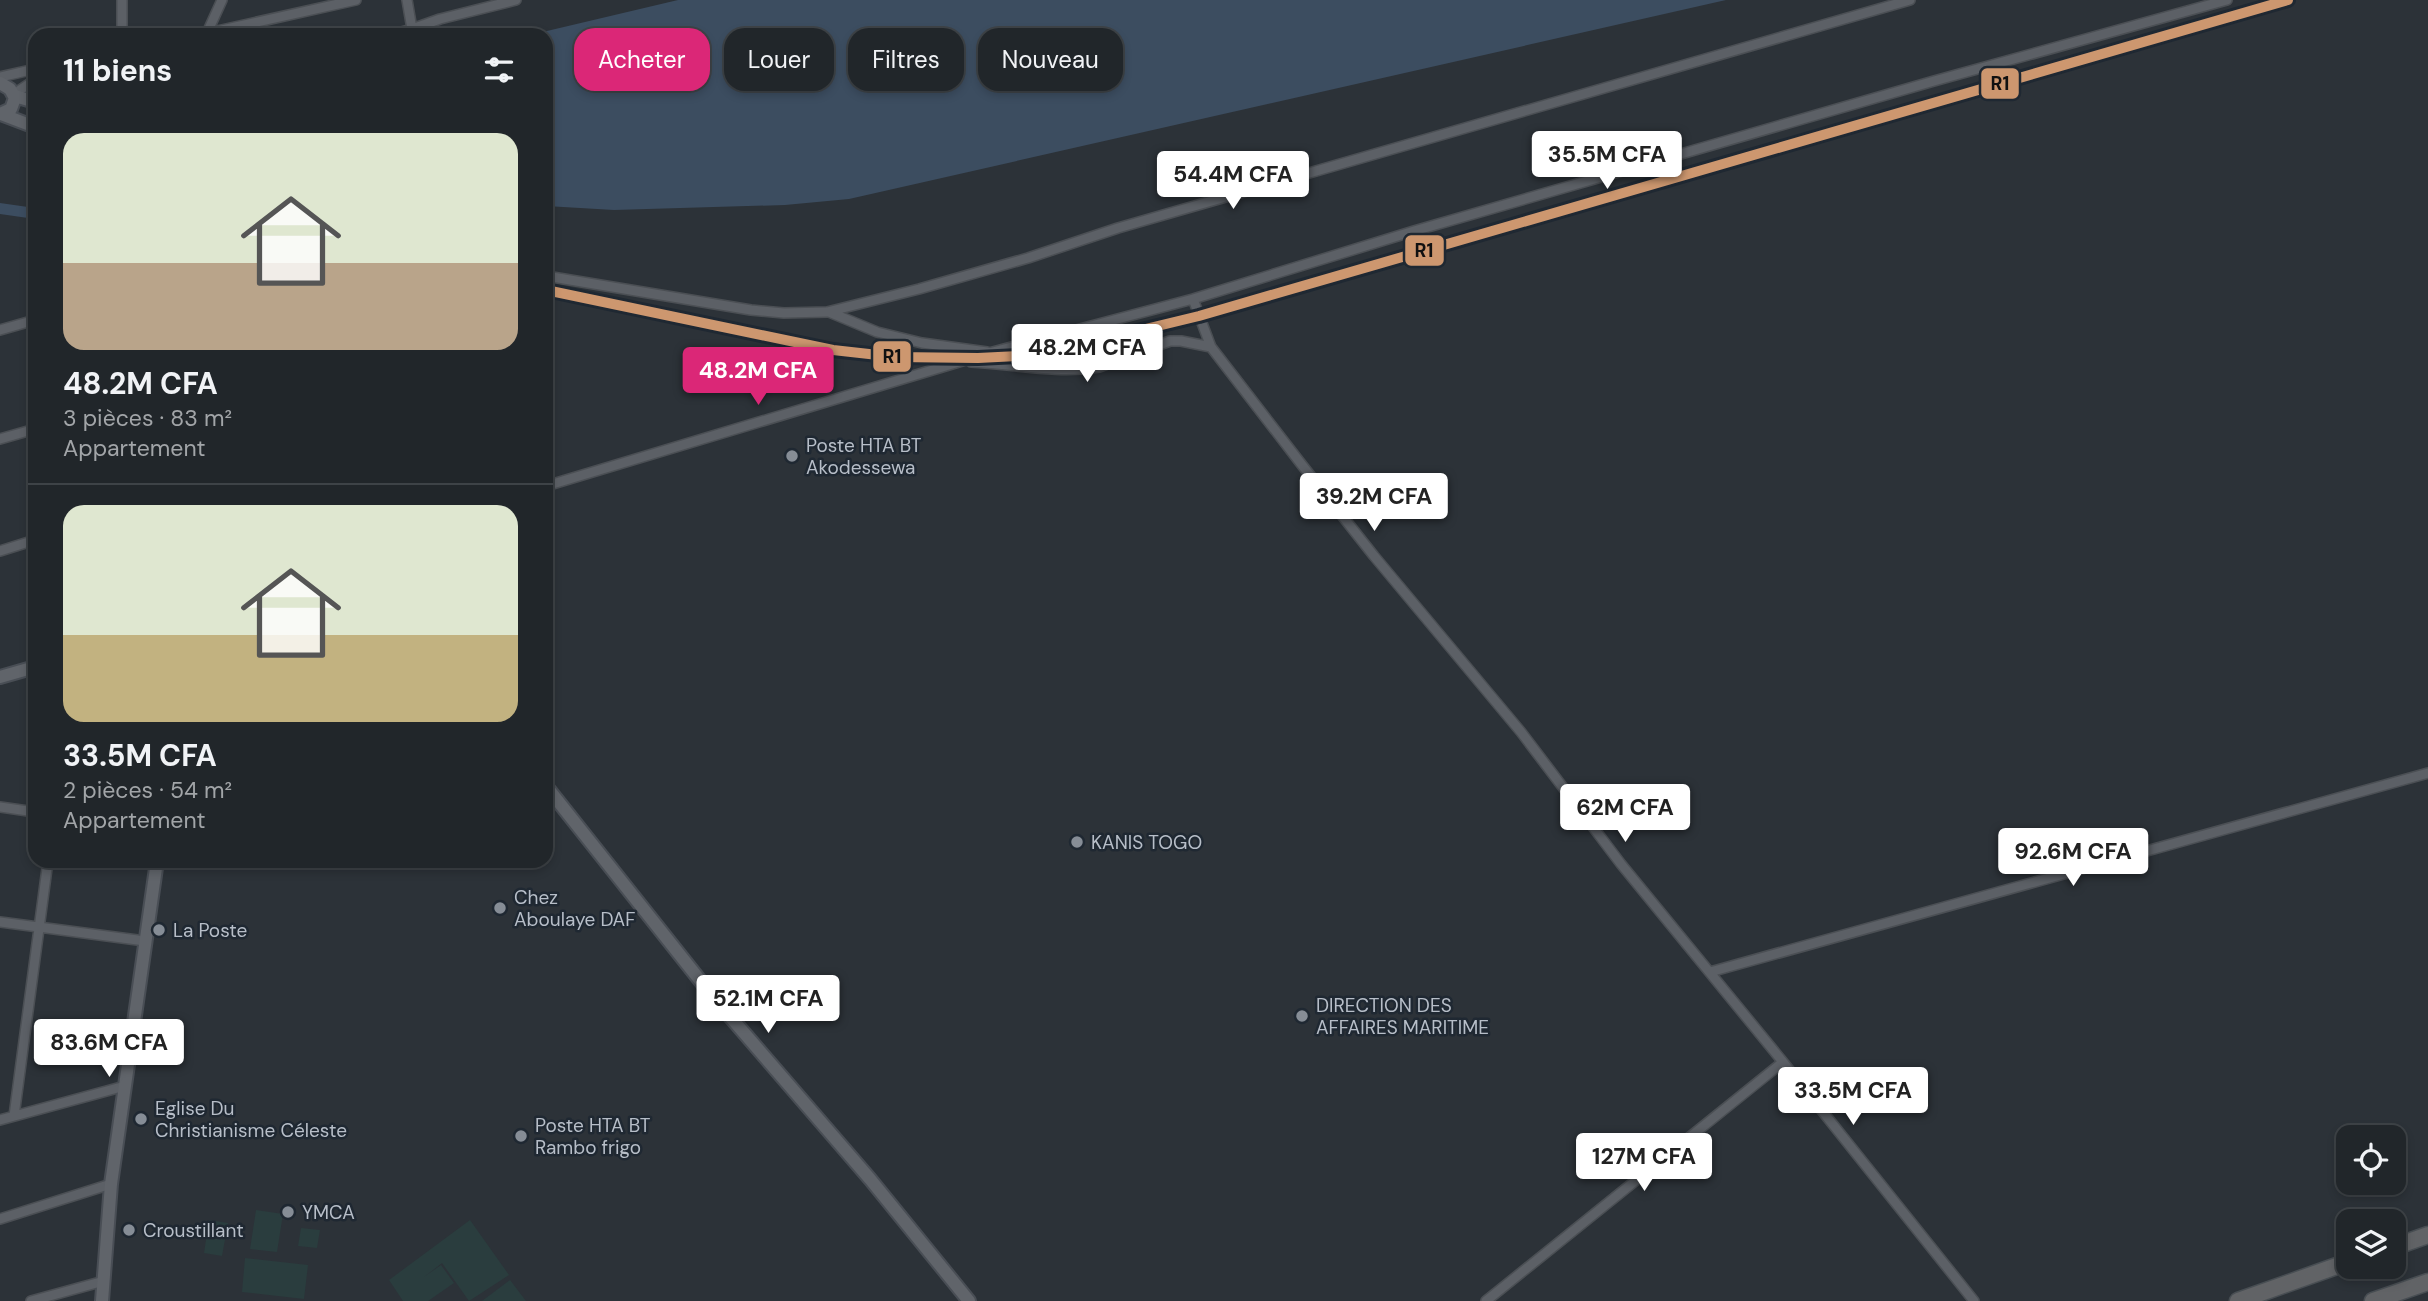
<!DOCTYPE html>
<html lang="fr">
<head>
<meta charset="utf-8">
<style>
  body { margin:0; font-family:"DM Sans",sans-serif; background:#292e32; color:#f1f3f6; height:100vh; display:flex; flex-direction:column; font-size:26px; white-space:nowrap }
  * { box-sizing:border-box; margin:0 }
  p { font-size:23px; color:#a2a5a8 }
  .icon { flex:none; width:38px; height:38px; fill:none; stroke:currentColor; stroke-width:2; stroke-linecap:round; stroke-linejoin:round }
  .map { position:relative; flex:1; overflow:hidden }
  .side { position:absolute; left:28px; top:28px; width:525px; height:840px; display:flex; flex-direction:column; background:#21262a; border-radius:21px; box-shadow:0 4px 10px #0003,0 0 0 2px #3e4347 }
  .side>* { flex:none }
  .banner { position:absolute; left:574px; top:28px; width:665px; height:63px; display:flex; gap:14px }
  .fabs { position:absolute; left:2336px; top:1125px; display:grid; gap:14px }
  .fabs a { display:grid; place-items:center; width:70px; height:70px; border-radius:14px; background:#21262a; box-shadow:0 4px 10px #0003,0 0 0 2px #3e4347; font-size:35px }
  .price { position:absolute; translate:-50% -60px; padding:0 16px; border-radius:7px; background:#fff; color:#222; font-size:23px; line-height:46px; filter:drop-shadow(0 2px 4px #0008) }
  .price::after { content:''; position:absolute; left:50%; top:42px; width:21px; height:16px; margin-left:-10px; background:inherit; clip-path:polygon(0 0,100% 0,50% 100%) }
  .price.selected { background:#db2777; color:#fff }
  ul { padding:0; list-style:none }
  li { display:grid; align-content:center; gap:14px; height:371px; padding:0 35px }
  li+li { border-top:2px solid #3e4347 }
  li span { display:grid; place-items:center; height:217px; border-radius:21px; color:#555 }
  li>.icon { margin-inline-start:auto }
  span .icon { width:126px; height:126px; fill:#fffc; stroke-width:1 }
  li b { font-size:30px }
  h2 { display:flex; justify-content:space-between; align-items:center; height:84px; padding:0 35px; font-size:30px }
  .pill { padding:0 24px; border-radius:21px; background:#21262a; box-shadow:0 4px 10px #0003,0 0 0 2px #3e4347; font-size:24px; line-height:63px }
  .pill.selected { background:#db2777; color:#fff }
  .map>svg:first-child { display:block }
</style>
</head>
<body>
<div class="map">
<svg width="2428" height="1301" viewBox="0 0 2428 1301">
  <rect width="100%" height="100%" fill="#2c3238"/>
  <path fill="#2a3d3e" d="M256,1210l27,4 -6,38 -27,-3z
    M209,1220l19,3 -6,33 -18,-3z
    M470,1220l39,55 -40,26 -27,-38 -18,14 17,-12 13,18 -26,18h-25l-14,-21z
    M301,1228l19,2 -3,18 -19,-2z
    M245,1258l63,7 -4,34 -62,-7z
    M510,1280l16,21h-44z"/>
  <path fill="#3c4d60" d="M678,0h1048l-877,199 -64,6 -171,5 -68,-4v-171h-16z
    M0,203l35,5v11l-35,-5z"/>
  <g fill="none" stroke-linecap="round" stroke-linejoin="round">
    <g stroke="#4b4f54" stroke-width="12">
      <path id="street" d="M122,0v35
        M407,0l5,29 28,-10 76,-19
        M207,33l15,-33
        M199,35l157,-35
        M391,35l21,-6
        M0,77l35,-8
        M14,94l21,-14
        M546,276l205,34 33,3 43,-1 92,-23 109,-31 90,-30 792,-228
        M1193,299l18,48 91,118 72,91 147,176 100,132 162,198 191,239
        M829,312l48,20 45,11 65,9
        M0,330l35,-10
        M971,362c43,2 85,12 128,5l71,-26h11l30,6
        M0,439l35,-10
        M546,486l443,-133 204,-54 221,-68 520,-150 293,-81
        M0,551l35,-11
        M0,807l35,5
        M0,922l145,19
        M1710,972l718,-199
        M14,1116l34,-255
        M0,1120l125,-34
        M0,1219l111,-35
        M31,1301l73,-20
        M1486,1301l297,-239"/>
    </g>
    <g stroke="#494e55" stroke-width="16">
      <path id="secondary" d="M0,83l10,6 5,9 -4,11 -11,5
        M15,96l20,6
        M1,114l34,13
        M0,677l35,-10
        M546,786l168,212 156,181 99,122
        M102,1301l9,-117 46,-323"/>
    </g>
    <g stroke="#484e53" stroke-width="19">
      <path id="highway" d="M2394,1247l34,-12
        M2238,1301l110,-39
        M2373,1301l55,-19"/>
    </g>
    <use href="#street" stroke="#5c6066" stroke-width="9"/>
    <use href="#secondary" stroke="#60646a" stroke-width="12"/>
    <use href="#highway" stroke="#616366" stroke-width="16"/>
    <g stroke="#1f2832" stroke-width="16">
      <path id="rail-1" d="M546,290l287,60 63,7 82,1 60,-3 161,-39 1089,-316"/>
    </g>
    <use href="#rail-1" stroke="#cd976f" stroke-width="10"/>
  </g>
  <g fill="#868d96" stroke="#1f2832" stroke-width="2.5">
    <circle cx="792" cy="456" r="7"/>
    <circle cx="1077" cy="842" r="7"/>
    <circle cx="500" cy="908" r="7"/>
    <circle cx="159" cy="930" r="7"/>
    <circle cx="1302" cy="1016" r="7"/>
    <circle cx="141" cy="1119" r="7"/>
    <circle cx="521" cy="1136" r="7"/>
    <circle cx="288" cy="1212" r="7"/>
    <circle cx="129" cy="1230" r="7"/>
  </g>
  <g text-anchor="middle" stroke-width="5" stroke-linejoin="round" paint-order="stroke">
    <g font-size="19" fill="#b7bec8" stroke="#1f2832" text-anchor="start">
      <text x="806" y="452">Poste HTA BT<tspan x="806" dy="22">Akodessewa</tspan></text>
      <text x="1091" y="849">KANIS TOGO</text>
      <text x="514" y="904">Chez<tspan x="514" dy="22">Aboulaye DAF</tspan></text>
      <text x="173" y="937">La Poste</text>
      <text x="1316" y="1012">DIRECTION DES<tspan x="1316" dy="22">AFFAIRES MARITIME</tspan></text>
      <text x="155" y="1115">Eglise Du<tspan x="155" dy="22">Christianisme Céleste</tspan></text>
      <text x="535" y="1132">Poste HTA BT<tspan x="535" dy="22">Rambo frigo</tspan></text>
      <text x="302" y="1219">YMCA</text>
      <text x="143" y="1237">Croustillant</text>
    </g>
  </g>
  <g stroke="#1f2832" stroke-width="2.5">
    <rect x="1980" y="67" width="40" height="33" rx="7" fill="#cd976f"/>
    <rect x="1404" y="234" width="41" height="33" rx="7" fill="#cd976f"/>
    <rect x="872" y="340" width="40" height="33" rx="7" fill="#cd976f"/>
  </g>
  <g font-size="19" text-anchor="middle" font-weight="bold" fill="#111">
    <text x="2000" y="90">R1</text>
    <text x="1424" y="257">R1</text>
    <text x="892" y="363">R1</text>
  </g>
</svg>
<div class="fabs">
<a><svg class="icon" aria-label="locate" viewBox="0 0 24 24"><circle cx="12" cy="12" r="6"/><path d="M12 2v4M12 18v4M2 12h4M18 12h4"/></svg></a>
<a><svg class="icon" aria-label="layers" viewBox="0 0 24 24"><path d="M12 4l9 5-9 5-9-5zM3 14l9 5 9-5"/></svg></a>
</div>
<b class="price" style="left:1607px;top:191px">35.5M CFA</b>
<b class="price" style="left:1233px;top:211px">54.4M CFA</b>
<b class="price" style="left:1087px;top:384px">48.2M CFA</b>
<b class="price selected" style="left:758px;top:407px">48.2M CFA</b>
<b class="price" style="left:1374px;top:533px">39.2M CFA</b>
<b class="price" style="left:1625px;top:844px">62M CFA</b>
<b class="price" style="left:2073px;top:888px">92.6M CFA</b>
<b class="price" style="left:768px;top:1035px">52.1M CFA</b>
<b class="price" style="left:109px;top:1079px">83.6M CFA</b>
<b class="price" style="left:1853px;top:1127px">33.5M CFA</b>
<b class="price" style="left:1644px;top:1193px">127M CFA</b>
<div class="banner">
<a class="pill selected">Acheter</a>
<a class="pill">Louer</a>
<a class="pill">Filtres</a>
<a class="pill">Nouveau</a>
</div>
<section class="side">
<h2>11 biens<svg class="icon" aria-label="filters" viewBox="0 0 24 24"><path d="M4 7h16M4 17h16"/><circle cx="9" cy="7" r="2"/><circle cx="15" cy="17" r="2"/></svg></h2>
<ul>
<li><span style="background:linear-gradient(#dfe7d0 60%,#b9a48a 0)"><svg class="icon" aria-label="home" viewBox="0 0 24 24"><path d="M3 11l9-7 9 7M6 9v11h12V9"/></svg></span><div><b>48.2M CFA</b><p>3 pièces · 83 m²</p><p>Appartement</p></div></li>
<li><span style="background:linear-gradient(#dfe7d0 60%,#c2b280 0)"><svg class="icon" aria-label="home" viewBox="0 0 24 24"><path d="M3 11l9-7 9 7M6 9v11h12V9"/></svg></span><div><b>33.5M CFA</b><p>2 pièces · 54 m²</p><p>Appartement</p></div></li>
</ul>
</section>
</div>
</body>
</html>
